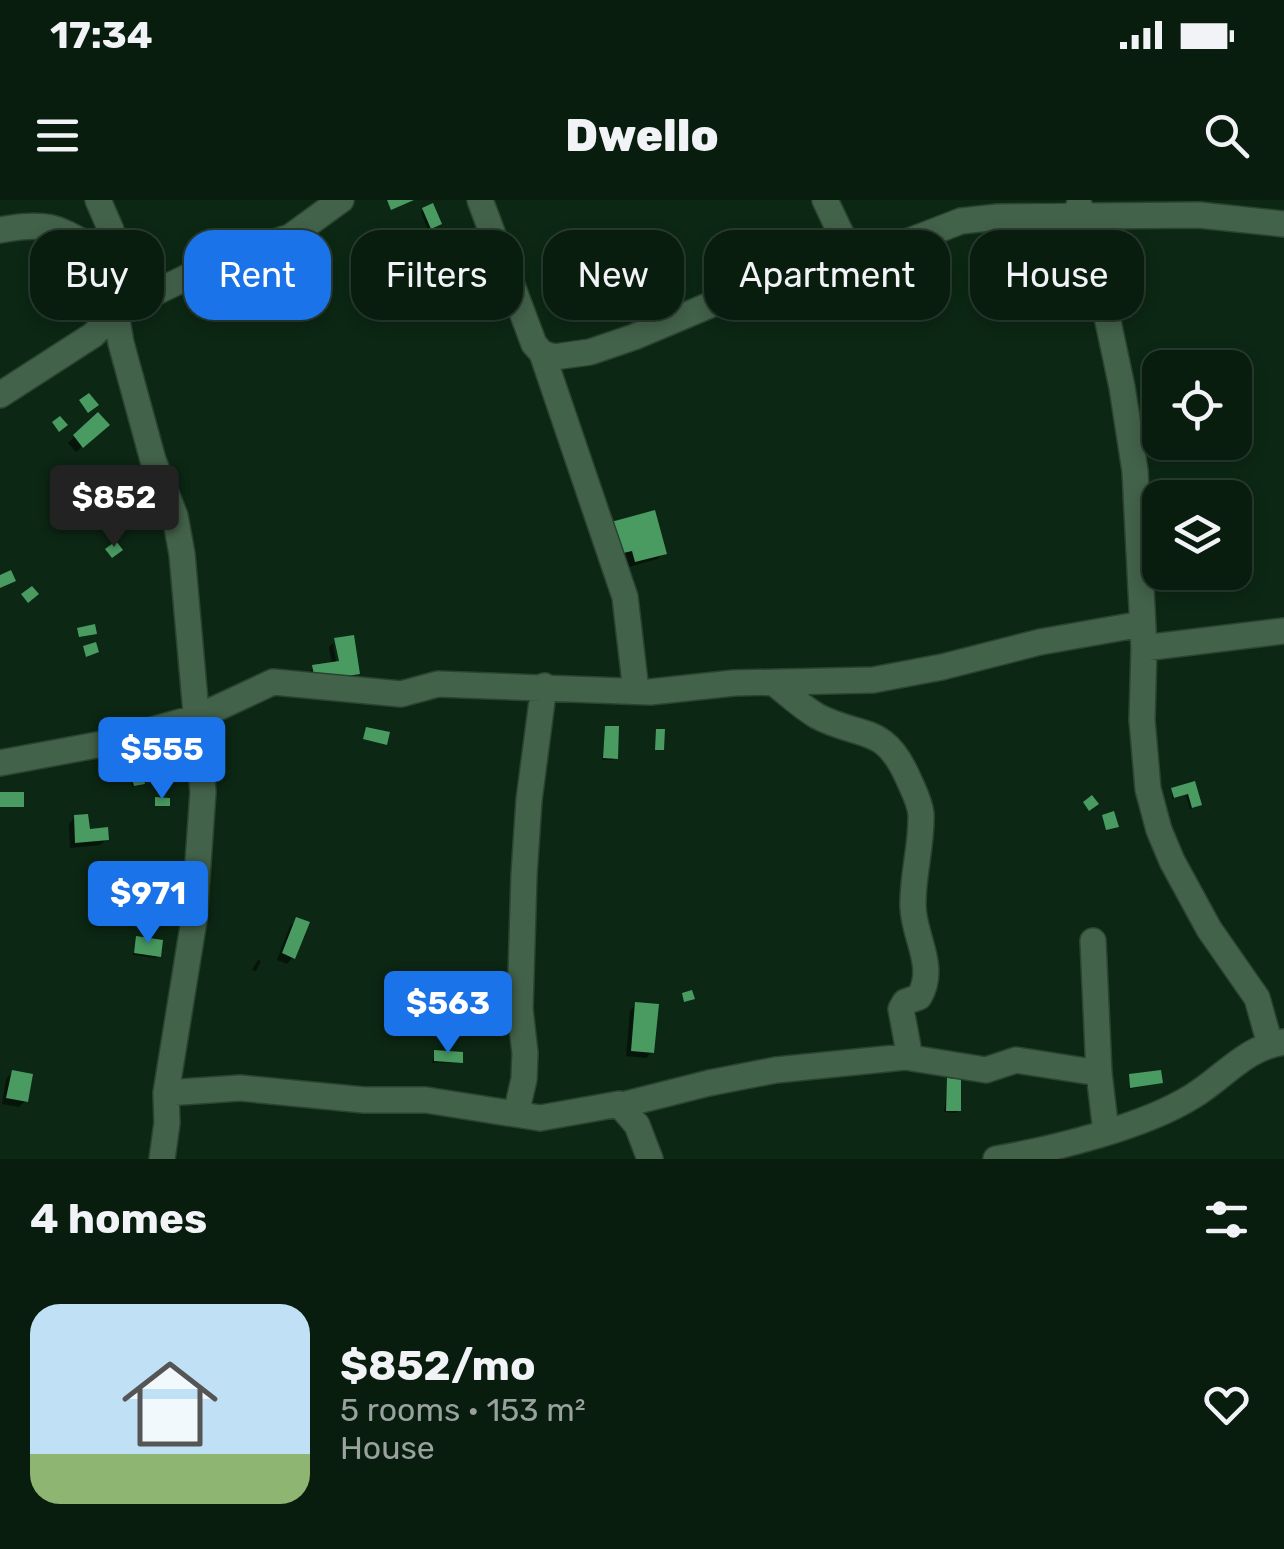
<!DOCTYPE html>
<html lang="en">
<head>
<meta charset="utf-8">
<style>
  body { margin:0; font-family:Rubik,sans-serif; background:#122618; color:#f1f3f6; height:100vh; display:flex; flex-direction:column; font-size:38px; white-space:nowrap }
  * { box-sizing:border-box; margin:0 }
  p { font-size:32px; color:#99a29e }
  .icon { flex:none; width:55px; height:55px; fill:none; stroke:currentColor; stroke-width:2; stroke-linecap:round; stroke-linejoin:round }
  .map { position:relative; height:959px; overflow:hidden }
  .sheet { display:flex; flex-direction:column; background:#091d0f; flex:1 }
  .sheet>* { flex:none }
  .hud { position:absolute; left:30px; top:30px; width:1225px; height:90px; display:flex; gap:20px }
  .tools { position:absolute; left:1142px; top:150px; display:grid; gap:20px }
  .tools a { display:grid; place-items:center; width:110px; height:110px; border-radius:20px; background:#091d0f; box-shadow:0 5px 15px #0003,0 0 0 2px #293b2f; font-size:50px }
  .price { position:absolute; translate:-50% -85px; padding:0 22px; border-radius:10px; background:#1a73e8; color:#fff; font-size:32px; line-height:65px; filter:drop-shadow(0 2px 5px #0008) }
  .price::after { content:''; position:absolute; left:50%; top:60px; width:30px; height:22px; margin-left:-15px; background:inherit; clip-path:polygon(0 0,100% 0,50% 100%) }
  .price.active { background:#222; color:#fff }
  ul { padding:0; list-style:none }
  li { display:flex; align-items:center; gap:30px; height:250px; padding:0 30px }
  li span { display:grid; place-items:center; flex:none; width:280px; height:200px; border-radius:30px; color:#555 }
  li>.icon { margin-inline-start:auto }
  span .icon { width:120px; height:120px; fill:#fffc; stroke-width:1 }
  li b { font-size:42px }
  h2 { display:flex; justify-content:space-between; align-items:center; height:120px; padding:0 30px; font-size:42px }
  .tag { padding:0 35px; border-radius:30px; background:#091d0f; box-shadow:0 5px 15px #0003,0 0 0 2px #293b2f; font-size:35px; line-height:90px }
  .tag.active { background:#1a73e8; color:#fff }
  .status { display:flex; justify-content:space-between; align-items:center; height:70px; padding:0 50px; background:#091d0f; direction:ltr }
  .status svg { height:28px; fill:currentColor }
  header { display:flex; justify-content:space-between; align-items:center; height:130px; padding:0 30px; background:#091d0f; font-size:45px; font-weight:800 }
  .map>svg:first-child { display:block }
</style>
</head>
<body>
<div class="status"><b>17:34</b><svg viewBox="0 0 49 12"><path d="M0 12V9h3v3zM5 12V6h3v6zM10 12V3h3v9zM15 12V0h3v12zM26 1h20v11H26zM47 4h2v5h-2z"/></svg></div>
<header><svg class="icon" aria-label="menu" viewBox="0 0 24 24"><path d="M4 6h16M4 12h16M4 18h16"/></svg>Dwello<svg class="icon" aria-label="search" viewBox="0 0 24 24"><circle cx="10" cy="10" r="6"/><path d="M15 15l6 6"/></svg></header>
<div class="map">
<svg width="1284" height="959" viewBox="0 0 1284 959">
  <rect width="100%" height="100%" fill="#0c2714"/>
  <path fill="#0007" d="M424,10l13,16 -9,4 -7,-18z
    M449,38l21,29 -6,6 -14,3 -7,-32z
    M98,216l2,15 -24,21 -8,-9z
    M606,331l58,22 -7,6 -28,8 -3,-11 -13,3z
    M352,438l6,35 -7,6 -42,7 -2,-12 6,-6 19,-4 -3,-17 4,-4 5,30h5l-5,-31h-4z
    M606,528l9,30 -2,2h-11z
    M129,563l14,20 -3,2 -8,2 -6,-21z
    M1194,584l5,21 -2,2 -7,2 -4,-14 -14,4v-9z
    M75,617l13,15 19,7 -7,6 -30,3 -1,-24z
    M297,720l-4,37 -6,7 -10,-4 13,-34z
    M137,739l22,16 -3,3 -23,-3z
    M258,760l3,1 -5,10 -4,-1z
    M636,804l16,48 -6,6 -20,-2 4,-45z
    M435,852l25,10 -28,1z
    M12,873l14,27 -7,7 -17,-3 4,-25z
    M1130,877l31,6 -32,6z
    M948,881l10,29 -2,3 -12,-1z"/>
  <path fill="#4a9b61" d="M387,0h27l-23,10z
    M433,3l9,21 -11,5 -9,-21z
    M465,32l8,35 -17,4 -8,-35z
    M402,33l4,10 -11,5 -5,-9z
    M89,193l10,12 -11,8 -9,-13z
    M98,212l12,13 -27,23 -10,-13z
    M60,216l8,9 -9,7 -7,-10z
    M655,310l12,44 -32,8 -3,-11 -13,3 -8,-32z
    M116,341l7,9 -11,8 -7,-9z
    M11,370l5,11 -16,7v-13z
    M32,386l7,8 -11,9 -7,-9z
    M95,424l2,10 -18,3 -2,-9z
    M354,435l6,39 -45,7 -3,-16 27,-4 -5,-23z
    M96,442l3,10 -13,5 -3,-11z
    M605,526h14l-1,33 -15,-1z
    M366,527l24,5 -3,13 -24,-6z
    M656,529h9l-1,21h-9z
    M139,558l6,26 -11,2 -7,-25z
    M1195,581l7,24 -10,3 -4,-14 -14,4 -3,-10z
    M0,592h24v15h-24z
    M1092,595l7,9 -10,7 -6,-9z
    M155,597l15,1v8h-15z
    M1114,611l5,16 -13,3 -4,-15z
    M88,614l2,15 18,-2 1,13 -34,3 -1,-28z
    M296,717l14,5 -15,37 -13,-6z
    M136,736l27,4 -2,17 -27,-4z
    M692,790l3,9 -11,3 -2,-9z
    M635,802l24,2 -5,49 -23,-2z
    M434,850l29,2v11l-29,-2z
    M12,870l21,4 -5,28 -22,-4z
    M1161,870l2,13 -33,5 -1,-14z
    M947,878l14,1v32h-15z"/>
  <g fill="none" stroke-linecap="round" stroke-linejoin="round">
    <g stroke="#2a4431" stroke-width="28">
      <path id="minor" d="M98,0l13,30 -1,36
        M480,0l54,144 8,9 12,4 36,-5 44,-15 133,-56 132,-36 62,-24 37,-4 201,-2 85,9
        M825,0l27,57
        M1079,5l18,44 6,49 19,89 13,84 9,177 -2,72 6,69 11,41 13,31 37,68 48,69 13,46
        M0,30c56,-10 60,0 106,26l15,87 32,117 22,56 7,38 21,238 -9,128 -28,173 1,30 -5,36
        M542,153l83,244 11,94
        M0,195l93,-60 24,-24 112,-54 61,-20 51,-37
        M1144,448l140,-17
        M774,483c14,11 28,24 43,33 44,23 67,7 91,62 5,11 12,24 13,36 1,32 -9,62 -8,93 1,31 24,60 6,90l-14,5 -4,7 7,38 -3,10
        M0,563l102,-19 96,-27 75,-35 128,12 37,-10 212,8 84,-9 139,-3 69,-13 98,-25 102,-18
        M1093,741l6,132 7,59
        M166,893l74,-5 124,12h62l114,18 79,-14 18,21 13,34
        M622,905l87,-22 67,-13 129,-13 81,13 30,-10 83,13
        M516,914l8,-35 1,-26 -5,-44 4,-134 5,-75 15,-114
        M996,959c57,-10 148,-32 197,-63 31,-19 53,-49 91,-54"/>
    </g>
    <use href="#minor" stroke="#43624a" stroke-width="25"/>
  </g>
</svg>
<div class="tools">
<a><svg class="icon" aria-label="locate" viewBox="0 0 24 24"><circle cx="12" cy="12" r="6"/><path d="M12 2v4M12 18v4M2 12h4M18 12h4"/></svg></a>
<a><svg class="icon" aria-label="layers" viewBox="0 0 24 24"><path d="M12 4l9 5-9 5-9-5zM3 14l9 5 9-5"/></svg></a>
</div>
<b class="price active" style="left:114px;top:350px">$852</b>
<b class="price" style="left:162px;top:602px">$555</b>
<b class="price" style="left:148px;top:746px">$971</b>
<b class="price" style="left:448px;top:856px">$563</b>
<div class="hud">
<a class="tag">Buy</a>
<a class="tag active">Rent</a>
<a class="tag">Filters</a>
<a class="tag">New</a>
<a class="tag">Apartment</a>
<a class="tag">House</a>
</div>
</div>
<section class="sheet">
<h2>4 homes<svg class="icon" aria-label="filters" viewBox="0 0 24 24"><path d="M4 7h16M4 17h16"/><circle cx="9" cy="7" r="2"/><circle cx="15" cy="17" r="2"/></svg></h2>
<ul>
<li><span style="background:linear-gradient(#bfe0f5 75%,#8fb573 0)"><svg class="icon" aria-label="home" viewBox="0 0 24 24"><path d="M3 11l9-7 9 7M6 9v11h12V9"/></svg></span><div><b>$852/mo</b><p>5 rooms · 153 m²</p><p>House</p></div><svg class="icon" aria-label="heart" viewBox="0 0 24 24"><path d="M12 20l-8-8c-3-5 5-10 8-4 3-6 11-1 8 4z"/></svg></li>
</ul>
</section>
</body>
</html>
